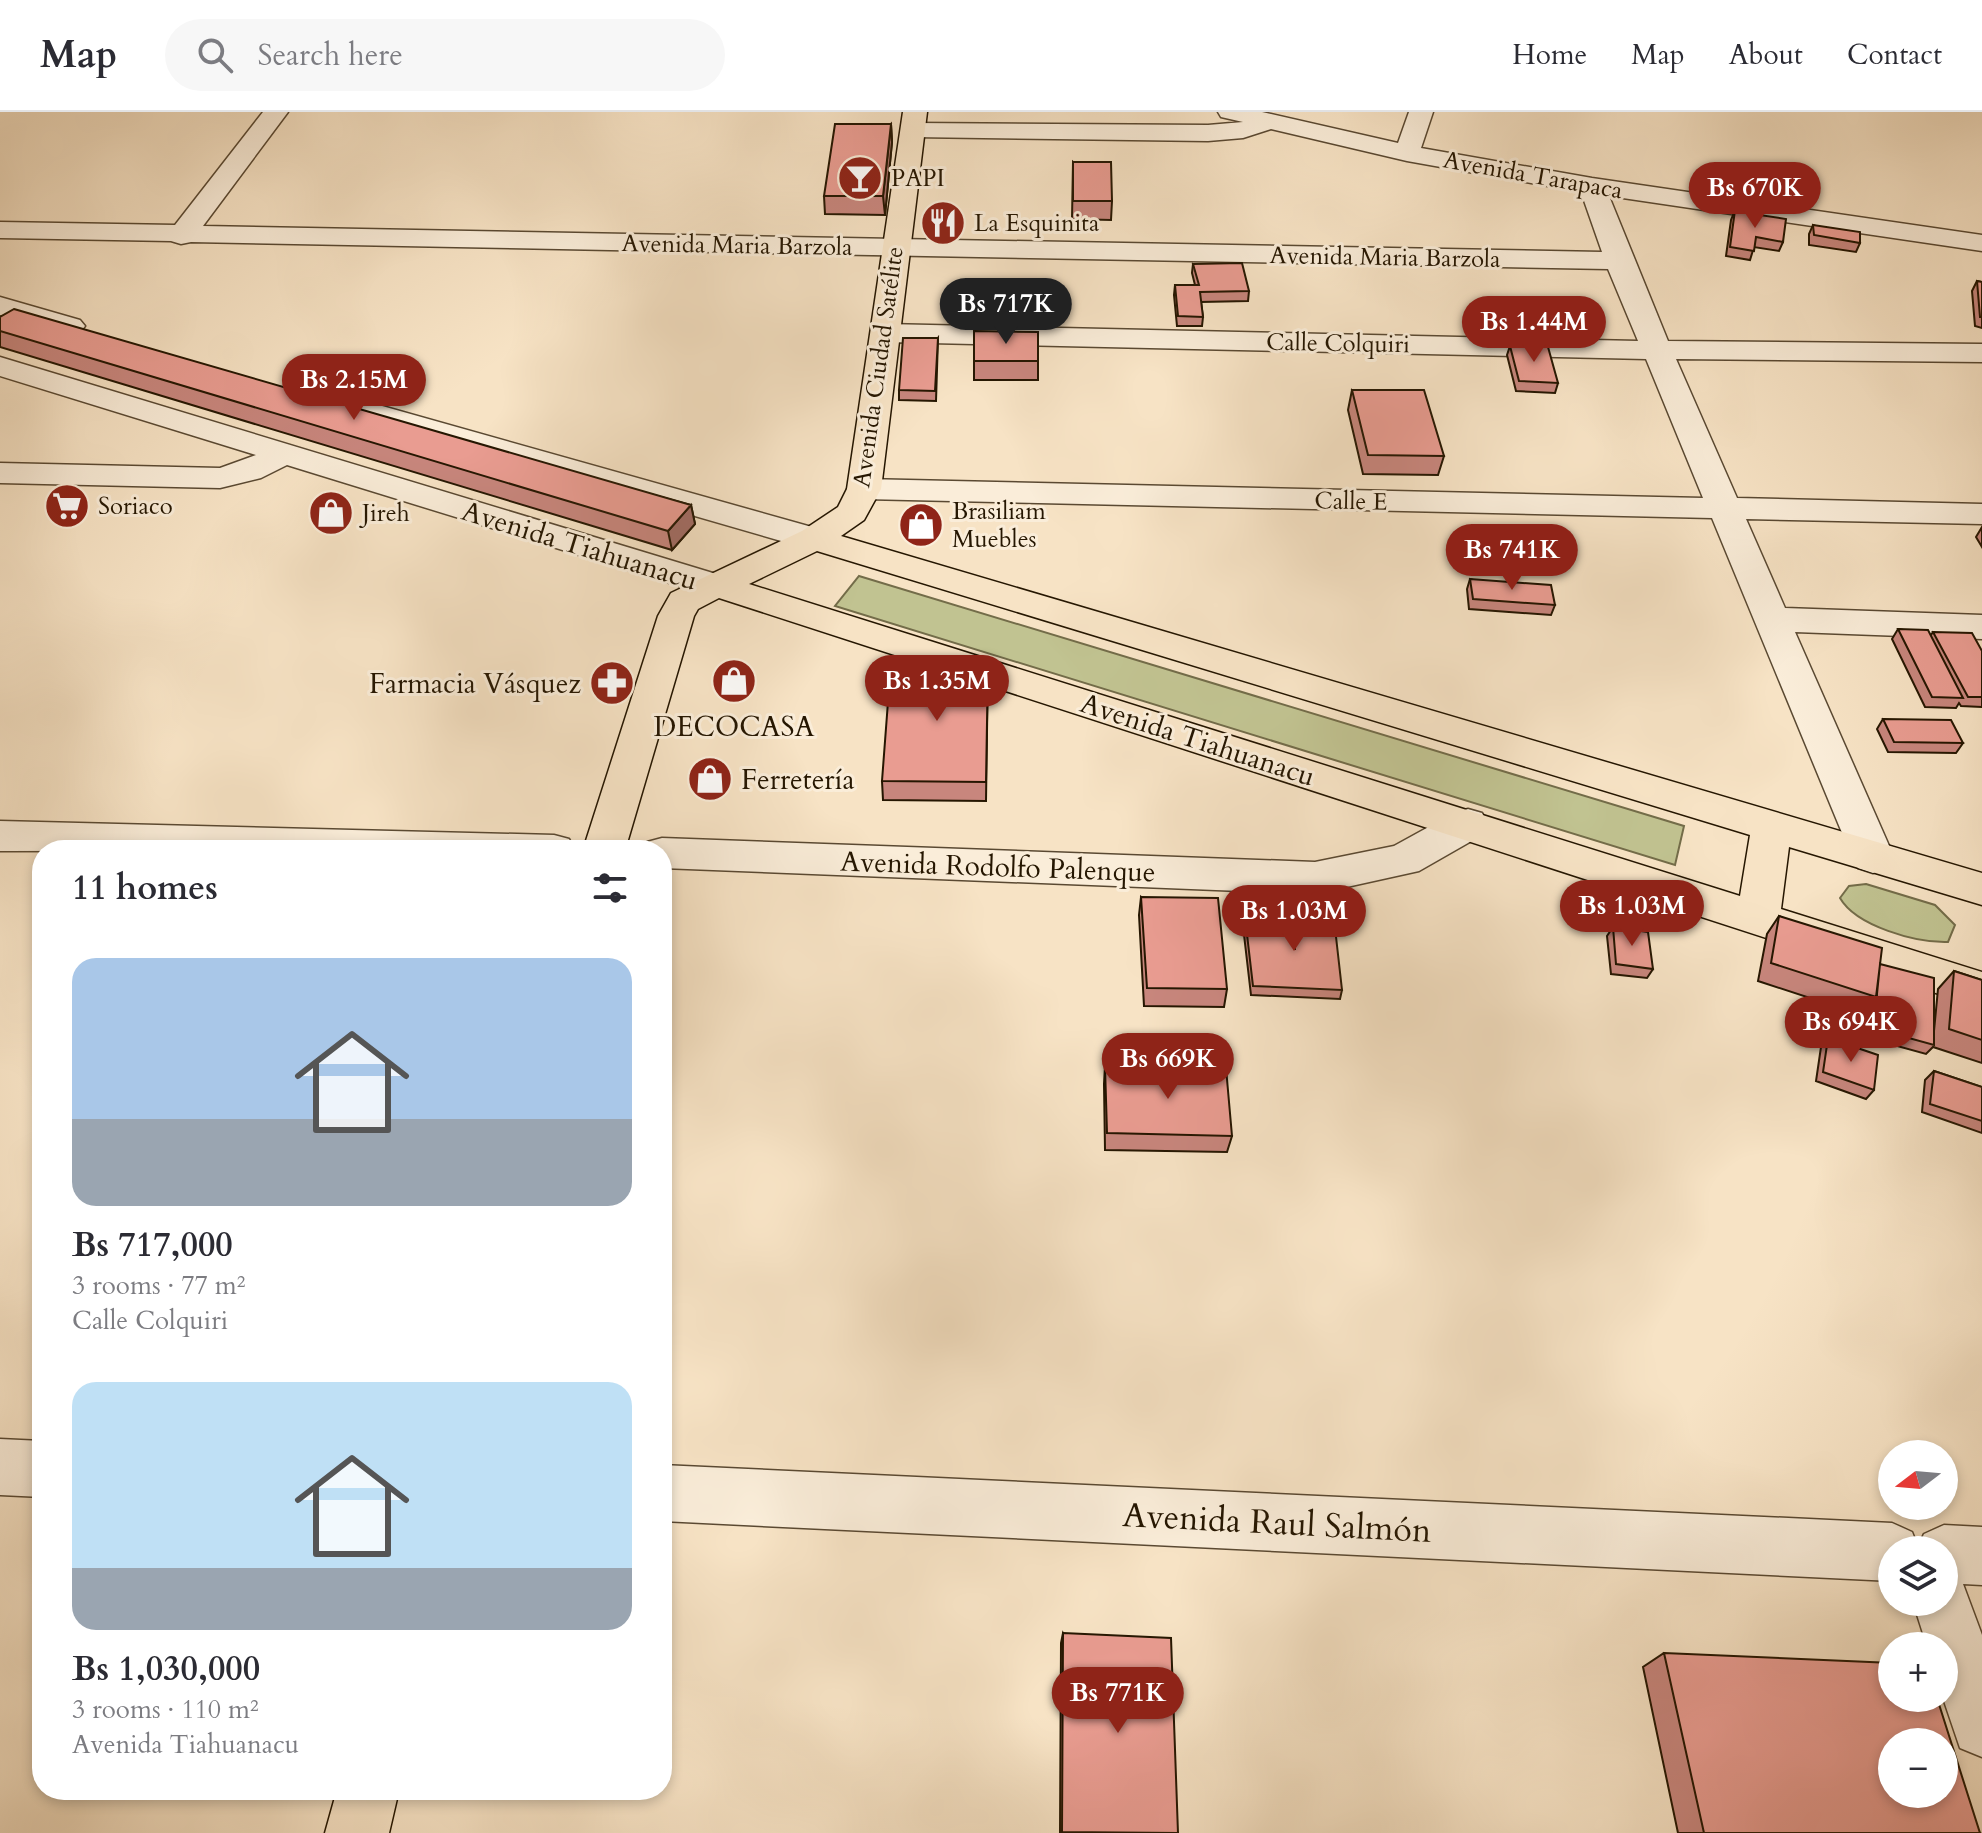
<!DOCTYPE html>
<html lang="en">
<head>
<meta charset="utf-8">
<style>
  body { margin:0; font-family:Cardo,serif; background:#f7f7f7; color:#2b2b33; height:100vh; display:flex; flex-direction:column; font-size:30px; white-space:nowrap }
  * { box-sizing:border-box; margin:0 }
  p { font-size:26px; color:#7c7c81 }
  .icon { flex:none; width:44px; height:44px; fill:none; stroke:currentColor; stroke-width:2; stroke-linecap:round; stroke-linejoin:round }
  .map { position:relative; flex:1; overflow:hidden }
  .sheet { position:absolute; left:32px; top:728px; width:640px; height:960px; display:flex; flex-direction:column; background:#fff; border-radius:32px; box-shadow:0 4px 12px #0003 }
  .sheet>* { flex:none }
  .needle { width:52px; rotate:254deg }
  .buttons { position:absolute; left:1878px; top:1328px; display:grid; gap:16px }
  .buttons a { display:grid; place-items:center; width:80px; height:80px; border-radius:50%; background:#fff; box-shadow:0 4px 12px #0003; font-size:40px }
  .price { position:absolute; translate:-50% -68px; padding:0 18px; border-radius:28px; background:#8f2418; color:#fff; font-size:26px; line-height:52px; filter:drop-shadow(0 2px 4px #0008) }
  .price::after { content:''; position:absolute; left:50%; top:48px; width:24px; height:18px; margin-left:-12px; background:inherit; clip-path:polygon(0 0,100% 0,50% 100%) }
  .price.on { background:#222; color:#fff }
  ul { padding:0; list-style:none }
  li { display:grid; align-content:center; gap:16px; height:424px; padding:0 40px }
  li span { display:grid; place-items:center; height:248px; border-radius:24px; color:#555 }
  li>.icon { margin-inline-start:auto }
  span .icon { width:144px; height:144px; fill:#fffc; stroke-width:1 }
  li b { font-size:34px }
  h2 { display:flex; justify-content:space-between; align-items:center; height:96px; padding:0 40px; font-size:34px }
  header { display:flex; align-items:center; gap:48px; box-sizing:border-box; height:112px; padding:0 40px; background:#fff; border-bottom:2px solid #e1e1e2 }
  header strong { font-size:38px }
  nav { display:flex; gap:44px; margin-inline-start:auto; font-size:28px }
  .search { width:560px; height:72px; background:#f7f7f7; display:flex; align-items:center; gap:20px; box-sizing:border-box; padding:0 28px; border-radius:44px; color:#7c7c81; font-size:30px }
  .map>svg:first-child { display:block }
</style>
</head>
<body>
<header>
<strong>Map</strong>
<div class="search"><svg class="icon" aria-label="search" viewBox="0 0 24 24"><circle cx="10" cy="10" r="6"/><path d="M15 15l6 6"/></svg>Search here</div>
<nav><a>Home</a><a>Map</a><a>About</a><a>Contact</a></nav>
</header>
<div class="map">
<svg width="1982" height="1721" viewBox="0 0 1982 1721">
  <rect width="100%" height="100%" fill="#f7e3c5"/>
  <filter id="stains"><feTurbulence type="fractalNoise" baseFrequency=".0025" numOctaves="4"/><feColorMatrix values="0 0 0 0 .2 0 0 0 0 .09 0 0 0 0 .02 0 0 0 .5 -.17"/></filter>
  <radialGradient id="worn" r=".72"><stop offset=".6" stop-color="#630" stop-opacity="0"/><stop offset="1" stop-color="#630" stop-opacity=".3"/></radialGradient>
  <path fill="#c1c391" stroke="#736c49" stroke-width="2" d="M859,464l825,250 -9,39 -840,-259z
    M1866,772l69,21 20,20 -7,17c-32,1 -92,-16 -108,-44l9,-12z"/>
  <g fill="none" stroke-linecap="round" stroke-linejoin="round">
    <g stroke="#5a4932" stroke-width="3">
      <path id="minor" d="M263,0h25l-85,114 1399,26 -21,-60 -174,-31 -136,-32 -28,9 -35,3 -295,-4 -9,-2 -3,-5 3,-5 9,-2 295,2 35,-3 -22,-5 -3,-5h44l136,31 11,-31h24l-12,36 171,30 390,57v16l-373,-55 59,145 314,3v18l-306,-3 61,139 245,6v20l-236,-5 39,89 197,7v24l-187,-7 99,225 -6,11 -15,5 -15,-5 -6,-11 -140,-339 -848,-19 -12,-3 -5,-7 5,-7 12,-3 839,19 -57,-139 -760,-17 -10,-3 -5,-6 5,-6 10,-3 752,17 -30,-72 -1417,-27 -10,2 -10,-3 -171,-3v-16l175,3z
        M0,185l80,23 5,6 -5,6 -10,3 -70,-20z
        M0,245l726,220 6,8 -6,8 -12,3 -12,-3 -415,-128 -26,13 -41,10 -220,-5v-20l220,5 36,-13 -256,-79z
        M336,281l490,138 5,8 -5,8 -12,3 -12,-3 -477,-138 -5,-7 5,-7z
        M1468,697l14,4 6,11 -6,11 -63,36 -104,23 -653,-26v-18h-19l4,-8 15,-4 653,24 79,-16 60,-33z
        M0,709l554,14 15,4 6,11 -575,1z
        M0,1327l42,2v56l-42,-2z
        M662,1353l1230,58 20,9 6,15 6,-13 20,-9 38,2v58l-19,-1 19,51v122l-22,-9 -17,-50 1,-52h-17l-14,-44h31v-52h-52v31l-1230,-60z"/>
    </g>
    <g stroke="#251601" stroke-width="3">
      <path id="major" d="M903,0h24l-46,377 -17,31 -23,16 1141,337v32l-193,-58 -8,62 201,63v36l-1263,-410 -21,11 -4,7 -69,234h-42l75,-234 13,-23 131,-62 36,-24 9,-18zM817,439l933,284 -10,61 -991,-312z
        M337,1678h62l-10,43h-64z"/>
    </g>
    <use href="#minor" fill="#faedd9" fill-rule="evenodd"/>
    <use href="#major" fill="#f7e3c5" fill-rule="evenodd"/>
  </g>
  <path fill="#c8867d" stroke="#251601" stroke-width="2" d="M891,12l1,18 -7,73 -60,-1 -1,-18z
    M1073,50l39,39 -1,19 -39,-1z
    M1735,98l23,11 25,21 -4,9 -25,-4 -4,13 -24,-4 5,-36z
    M1813,113l47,18 -4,9 -47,-7v-11z
    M1193,152l56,27 -1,10 -47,1 2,15 -1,9h-25l-3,-31 1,-10h20l-3,-12z
    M1977,169l5,1v46l-7,-2 -3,-35z
    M0,205l691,188 4,19 -23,26 -672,-203z
    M974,219l64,30v19h-64z
    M938,226l-2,63 -37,-1v-10z
    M1510,234l48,37 -3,10 -39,-2 -9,-36z
    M1352,278l92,66 -6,19 -75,-1 -15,-64z
    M1982,415v20l-6,-10z
    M1470,467l85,26 -4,10 -82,-6 -2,-20z
    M1898,517l33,6 2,-3 49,19v56l-21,-1 -2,-3 -3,5 -31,-1 -33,-68z
    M988,551l-2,138 -103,-1 -1,-19z
    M1883,607l80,24 -7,10 -68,-1 -11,-23z
    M1141,785l86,92 -3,18 -80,-1 -5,-91z
    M1779,804l101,48 54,67 4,-42 16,-18 28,9v83l-49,-16 -7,7 -58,-16 1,-32 -7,9 -104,-34 9,-47z
    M1245,805l47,7 2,-6 48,72 -2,9 -89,-4 -8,-69z
    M1613,815l40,42 -6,9 -36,-4 -4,-38z
    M1828,926l46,52 -8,9 -50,-18 5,-34z
    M1105,954l127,70 -5,16 -122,-2 -1,-66z
    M1934,959l48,16v46l-60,-21 3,-32z
    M1063,1521l115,200h-118l1,-190z
    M1664,1541l316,180h-302l-35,-166z"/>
  <path fill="#a36d66" stroke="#251601" stroke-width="2" d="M891,12l1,18 -7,73 -2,-19z
    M691,393l4,19 -23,26 -4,-19z"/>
  <path fill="#e99c91" stroke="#251601" stroke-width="2" fill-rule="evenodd" d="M835,12h56l-8,72h-59z
    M1073,50h38l1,39h-39z
    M1735,98l23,4v7l2,-6 26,4 -3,23 -27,-5 -2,14 -24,-4z
    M1813,113l47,7v11l-46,-8z
    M1242,151l7,28 -49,1 3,25 -25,-1 -3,-31h24l-6,-21z
    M1977,169l5,1v35h-2z
    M14,197l677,196 -23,26 -668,-200v-14z
    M974,219l64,1v29h-64z
    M903,226h35l-3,53 -36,-1z
    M1510,234l38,1 10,36 -39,-2z
    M1352,278h72l20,66 -76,-1z
    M1470,467l81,6 4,20 -82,-6z
    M1898,517l30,1 35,68 -31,-1z
    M1933,520l39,1 10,18v46h-14z
    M891,550l97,1 -2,119 -104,-1z
    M1883,607l68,1 12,23 -69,-1z
    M1141,785l77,1 9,91 -80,-1z
    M1779,804l103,32 -6,49 -105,-34z
    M1245,805l46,1 4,32 -1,-32 40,1 8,71 -89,-4z
    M1613,815l35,5 5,37 -37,-5z
    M1880,852l54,14v67l-58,-16 1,-35z
    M1954,859l28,9v60l-33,-11z
    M1828,926l50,17 -4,35 -51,-18z
    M1105,954l121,2 6,68 -125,-3z
    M1934,959l48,16v34l-52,-17z
    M1063,1521l108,5 7,195 -116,-1z
    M1664,1541l228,10v35h45l43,135h-276zM1892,1630h52v52h-52z"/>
  <defs>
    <g id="bar-disc" transform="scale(2.3)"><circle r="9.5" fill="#8f2418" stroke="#faedd9"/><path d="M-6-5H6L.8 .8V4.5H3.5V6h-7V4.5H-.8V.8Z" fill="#fff"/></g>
    <g id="restaurant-disc" transform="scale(2.3)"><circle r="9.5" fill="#8f2418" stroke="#faedd9"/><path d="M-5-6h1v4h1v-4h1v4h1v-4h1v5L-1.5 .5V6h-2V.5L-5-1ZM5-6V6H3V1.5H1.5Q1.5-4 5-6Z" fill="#fff"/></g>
    <g id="supermarket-disc" transform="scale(2.3)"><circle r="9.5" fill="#8f2418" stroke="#faedd9"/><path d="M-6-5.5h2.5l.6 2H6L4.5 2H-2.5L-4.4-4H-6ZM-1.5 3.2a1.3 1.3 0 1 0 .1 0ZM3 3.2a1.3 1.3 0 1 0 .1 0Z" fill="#fff"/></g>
    <g id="shop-disc" transform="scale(2.3)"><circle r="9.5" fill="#8f2418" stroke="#faedd9"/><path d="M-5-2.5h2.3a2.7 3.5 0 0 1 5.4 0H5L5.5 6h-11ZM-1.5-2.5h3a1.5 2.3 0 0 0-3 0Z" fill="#fff"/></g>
    <g id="pharmacy-disc" transform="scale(2.3)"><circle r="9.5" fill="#8f2418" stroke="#faedd9"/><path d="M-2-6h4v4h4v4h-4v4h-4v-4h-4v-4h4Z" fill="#fff"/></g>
  </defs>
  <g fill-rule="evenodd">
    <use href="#bar-disc" x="860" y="66"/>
    <use href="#restaurant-disc" x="943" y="111"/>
    <use href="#supermarket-disc" x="67" y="394"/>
    <use href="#shop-disc" x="331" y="401"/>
    <use href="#shop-disc" x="921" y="413"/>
    <use href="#shop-disc" x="734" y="569"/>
    <use href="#pharmacy-disc" x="612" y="571"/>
    <use href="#shop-disc" x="710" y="667"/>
  </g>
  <g text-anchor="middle" stroke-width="6" stroke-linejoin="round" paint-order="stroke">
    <g font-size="24" fill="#251601" stroke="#faedd9">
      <text transform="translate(1533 63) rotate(10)" y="8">Avenida Tarapaca</text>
      <text transform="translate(737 133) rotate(1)" y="8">Avenida Maria Barzola</text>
      <text transform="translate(1385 145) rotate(1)" y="8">Avenida Maria Barzola</text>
      <text transform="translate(1338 231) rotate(1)" y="8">Calle Colquiri</text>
      <text transform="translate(878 255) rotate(-82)" y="8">Avenida Ciudad Satélite</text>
      <text transform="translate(1351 389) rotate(1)" y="8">Calle E</text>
    </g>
    <g font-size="24" fill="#251601" stroke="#faedd9" text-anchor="start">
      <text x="891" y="74">PAPI</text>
      <text x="974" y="119">La Esquinita</text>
      <text x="98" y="402">Soriaco</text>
      <text x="952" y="407">Brasiliam<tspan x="952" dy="28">Muebles</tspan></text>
      <text x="362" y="409">Jireh</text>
    </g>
    <g font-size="28" fill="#251601" stroke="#faedd9">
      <text transform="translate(580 433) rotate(17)" y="10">Avenida Tiahuanacu</text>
      <text transform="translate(1198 627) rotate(18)" y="10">Avenida Tiahuanacu</text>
      <text transform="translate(998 754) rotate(2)" y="10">Avenida Rodolfo Palenque</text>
    </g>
    <g font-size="28" fill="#251601" stroke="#faedd9" text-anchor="end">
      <text x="581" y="581">Farmacia Vásquez</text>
      <text x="734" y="624" text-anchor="middle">DECOCASA</text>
      <text x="741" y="677" text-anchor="start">Ferretería</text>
    </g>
    <g font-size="34" fill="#251601" stroke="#faedd9">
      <text transform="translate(1277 1410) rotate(3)" y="12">Avenida Raul Salmón</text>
    </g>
  </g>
  <rect width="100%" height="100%" filter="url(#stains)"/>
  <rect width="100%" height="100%" fill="url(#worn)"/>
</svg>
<div class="buttons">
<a><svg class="needle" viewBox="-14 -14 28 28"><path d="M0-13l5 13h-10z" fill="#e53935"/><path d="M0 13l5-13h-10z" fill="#7c7c81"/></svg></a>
<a><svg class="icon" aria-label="layers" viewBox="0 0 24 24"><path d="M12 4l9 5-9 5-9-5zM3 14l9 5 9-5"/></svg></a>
<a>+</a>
<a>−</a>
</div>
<b class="price" style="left:1755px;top:118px">Bs 670K</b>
<b class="price on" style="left:1006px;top:234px">Bs 717K</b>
<b class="price" style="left:1534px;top:252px">Bs 1.44M</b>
<b class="price" style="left:354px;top:310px">Bs 2.15M</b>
<b class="price" style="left:1512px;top:480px">Bs 741K</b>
<b class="price" style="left:937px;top:611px">Bs 1.35M</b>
<b class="price" style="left:1632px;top:836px">Bs 1.03M</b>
<b class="price" style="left:1294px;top:841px">Bs 1.03M</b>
<b class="price" style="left:1851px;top:952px">Bs 694K</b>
<b class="price" style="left:1168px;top:989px">Bs 669K</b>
<b class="price" style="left:1118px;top:1623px">Bs 771K</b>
<section class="sheet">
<h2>11 homes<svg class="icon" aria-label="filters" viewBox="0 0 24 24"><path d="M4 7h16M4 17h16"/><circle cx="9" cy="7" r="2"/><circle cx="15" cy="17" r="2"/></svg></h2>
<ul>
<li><span style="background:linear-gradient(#a9c7e8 65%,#9aa5b1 0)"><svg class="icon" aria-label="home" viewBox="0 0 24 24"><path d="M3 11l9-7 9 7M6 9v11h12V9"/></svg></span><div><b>Bs 717,000</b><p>3 rooms · 77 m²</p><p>Calle Colquiri</p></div></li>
<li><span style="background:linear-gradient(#bfe0f5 75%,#9aa5b1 0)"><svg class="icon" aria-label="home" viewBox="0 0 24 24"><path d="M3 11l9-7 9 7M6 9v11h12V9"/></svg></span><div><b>Bs 1,030,000</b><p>3 rooms · 110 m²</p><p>Avenida Tiahuanacu</p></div></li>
</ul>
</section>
</div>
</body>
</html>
